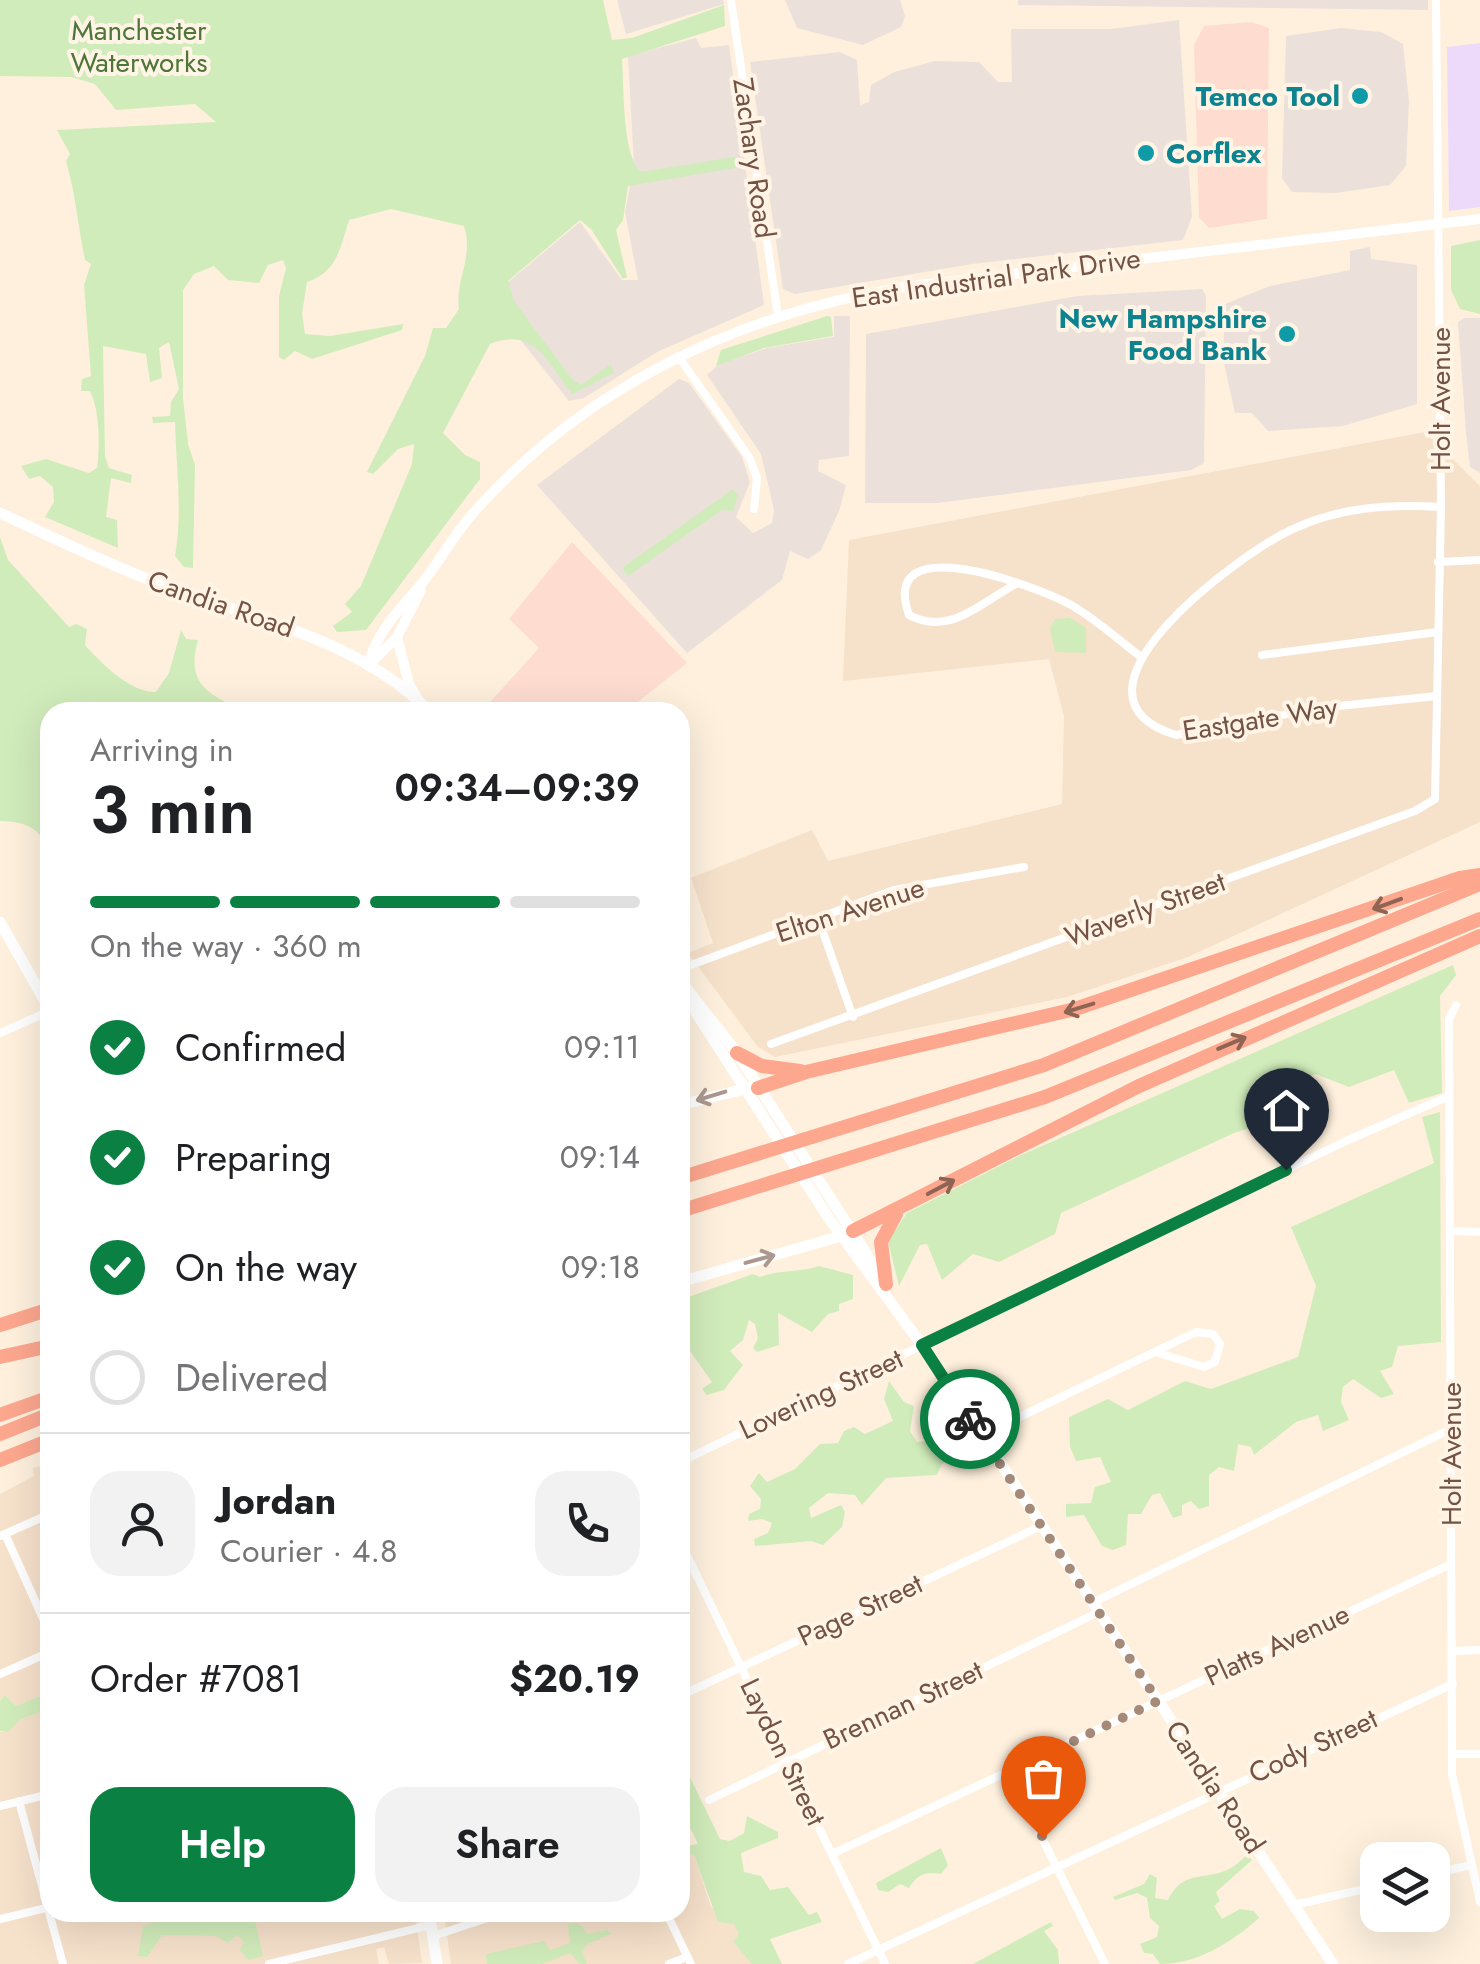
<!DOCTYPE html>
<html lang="en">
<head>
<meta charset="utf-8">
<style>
  body { margin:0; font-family:Jost,sans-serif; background:#f2f2f2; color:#202124; height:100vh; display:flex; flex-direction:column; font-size:38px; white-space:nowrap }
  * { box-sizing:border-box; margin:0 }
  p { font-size:32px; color:#757577 }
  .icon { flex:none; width:55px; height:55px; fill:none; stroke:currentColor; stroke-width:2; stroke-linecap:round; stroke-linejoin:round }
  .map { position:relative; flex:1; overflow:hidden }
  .sheet { position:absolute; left:40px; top:702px; width:650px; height:1220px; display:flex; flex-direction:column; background:#fff; border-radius:30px; box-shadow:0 10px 40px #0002 }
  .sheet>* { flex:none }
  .controls { position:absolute; left:1360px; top:1842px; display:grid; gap:20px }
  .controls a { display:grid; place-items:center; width:90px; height:90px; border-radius:20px; background:#fff; box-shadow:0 10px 40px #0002; font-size:50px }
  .pin { position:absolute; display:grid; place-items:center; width:85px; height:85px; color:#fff; margin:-102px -42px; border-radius:50% 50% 50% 0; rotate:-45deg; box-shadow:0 0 10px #0007 }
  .pin .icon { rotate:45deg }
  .courier { position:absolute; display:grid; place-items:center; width:100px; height:100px; margin:-50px; border:8px solid #0b8043; border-radius:50%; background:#fff; color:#222; box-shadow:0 2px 12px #0007 }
  .summary em { font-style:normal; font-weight:600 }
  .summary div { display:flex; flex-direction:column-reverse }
  .summary { display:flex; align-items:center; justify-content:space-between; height:170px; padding:0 50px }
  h1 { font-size:65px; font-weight:600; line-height:75px }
  .bar { display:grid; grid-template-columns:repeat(4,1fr); gap:15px 10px; align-content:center; height:120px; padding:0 50px }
  .bar i { height:12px; border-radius:8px; background:#e0e0e0 }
  .bar .selected { background:#0b8043 }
  .bar p { grid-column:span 4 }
  .line { display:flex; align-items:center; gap:25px; padding:0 50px; border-top:2px solid #e0e0e0 }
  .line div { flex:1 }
  .round { display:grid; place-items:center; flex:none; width:105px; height:105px; border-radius:30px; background:#f2f2f2 }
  ol { padding:0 50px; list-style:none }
  li { display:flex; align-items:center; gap:30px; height:110px }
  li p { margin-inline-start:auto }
  li .icon { padding:10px; border-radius:50%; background:#0b8043; color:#fff; stroke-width:4 }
  li:last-child { color:#757577 }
  li i { width:55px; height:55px; border:5px solid #e0e0e0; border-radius:50% }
  .action { display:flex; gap:20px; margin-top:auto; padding:20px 50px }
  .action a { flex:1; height:115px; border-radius:30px; background:#0b8043; color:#fff; font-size:40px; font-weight:600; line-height:115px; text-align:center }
  .action a+a { background:#f2f2f2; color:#202124 }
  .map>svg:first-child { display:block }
</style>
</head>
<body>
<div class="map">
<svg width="1480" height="1964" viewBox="0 0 1480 1964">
  <rect width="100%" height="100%" fill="#fef0dd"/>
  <g fill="#f6e1cb">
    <path d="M1425,432l55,54v336l-292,135 -121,40 -292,60 -17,-10 -70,-94 25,-10 -22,-65 121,-48 16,31 234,-57 2,-88 -15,-57 -206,22 6,-141z"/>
    <path d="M46,1465l4,8v219l-34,14 -11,-11 -5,6v-207l34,-18 -1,-8z"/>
    <path d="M46,1710l4,202 365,1 7,50 -33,1 -5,-17 -8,2 3,15h-379v-232h8l13,-13z"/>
    <path d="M683,1850l11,5 17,52 25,17 19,40h-304l-7,-51 236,-1z"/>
  </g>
  <g fill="#ffdcd0">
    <path d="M1251,22l18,6 -2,191 -58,9 -10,-11 -5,-172 10,-19z"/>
    <path d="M572,542l115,121 -62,49h-144l58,-64 -30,-29z"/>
  </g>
  <g fill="#ebe1da">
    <path d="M617,0h106l1,4 -98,30z"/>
    <path d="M785,0h115l5,16 -4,11 -38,18 -66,-17z"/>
    <path d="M1018,0h410v10l-410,-5z"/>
    <path d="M1179,20l13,197 -9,23 -211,24 -177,30 -12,-5 -33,-227 90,-10 17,8 3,45 9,-3 2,-17 23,-13 41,-11 44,1 19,20h14l-1,-53h100z"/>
    <path d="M1341,28l40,4 22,12 6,57 -3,65 -16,19 -54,8 -44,-1 -10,-14 4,-142z"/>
    <path d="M696,38l5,10 28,-3 35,260 -107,47 -73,46 -15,3 -54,-68 -20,-40 85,-71 42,58h16l-13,-68 9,-47 -6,-109z"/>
    <path d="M1370,247l1,12 46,6v139l-74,22 -75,5 -16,-18h-17l-12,-54 2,-55 45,-18 80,-16v-19z"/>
    <path d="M1202,289l4,7 -2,167 -13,7 -253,33h-73l1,-169 212,-38z"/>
    <path d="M834,316h16l-1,140 -30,4 -1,11 28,14 -7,26 -18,39 -13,9 -18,-8 -8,29 -95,73 -150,-168 142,-106 10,4 53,74 8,25 -14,35 17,16 19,-10 2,-13 -13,-56 -54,-79 12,-11 48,-16 67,-11z"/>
    <path d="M1464,318h16v155l-10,-6 -4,-35 -8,-110z"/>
  </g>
  <path fill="#eddafa" d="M1480,43v164l-31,4 -2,-164z"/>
  <g fill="#d1ecbb">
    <path d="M0,0h603l9,40 20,-2 92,-33 1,21 -103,33c2,27 0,97 19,113l92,-15 8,3v7l-113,19 -5,34 -7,10 11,47 -4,2 -32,-50 -11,-9 -72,61 6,20 58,78 9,6 30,-21 3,9 -42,21c-25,-32 -37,-68 -82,-50l-47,89 22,22 15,7v17l-114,151 -29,2 -4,-6 19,-14 -7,-8 16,-18 51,-122 2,-20 -16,5 -25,25 -6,-2 58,-116 8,-28h13l13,-19c-4,-31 15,-50 5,-83l-73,-17 -42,11c-9,29 -12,52 -42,62l-5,32 3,20 25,2 73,-12 -1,6 -90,29 -17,-8 -11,9 -5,-3v-61l7,-28 -3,-8 -15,5 -9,18 -31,-3 -14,-14 -20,8 -11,16v108l5,46 7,21 -2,103 -9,-1 -9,-11c8,-45 1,-88 0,-134l-22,1 -1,-6 18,-1 1,-14 8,-13 -10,-47 -10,6 3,30 -12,4 -4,-28 -43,-8 2,110 4,12 23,7 -1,8 -20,-5 -5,39 11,3 1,28 -73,-31 9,-15 -1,-15 -13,-11 -11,3 -8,-13 25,-7 43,14 8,-5c3,-23 3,-56 -7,-77h-9l1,-12 9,-3 -7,-91 7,-21 -6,-4c-7,-33 -9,-65 -19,-99l4,-7 -13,-24 159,-8 -21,-18 -79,6 -21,-26 -24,-7 -71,-1z"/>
    <path d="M1480,240v74l-20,-5 -9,-19v-44z"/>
    <path d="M827,316l4,1 2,19 -69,12 -48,18 5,-16z"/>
    <path d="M733,489l5,7 -5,15 -11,-1 -94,66 -6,-8z"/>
    <path d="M0,537l8,23 61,67 7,-3 11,5 -2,16c16,18 46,48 71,47l13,-19 12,-43 5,9 12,1c-13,46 12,54 46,72h-194v140c-11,-25 -23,-30 -50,-31z"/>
    <path d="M1070,618l16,10v25l-31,-1 -5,-24 5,-9z"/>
    <path d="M1453,965l3,10 -16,21 2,97 -33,10 -15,-33 -45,17 -34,-13 -50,20 21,23 -52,16 -173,80 -6,21 -56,28 -26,-8 -31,26 -15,-36 -7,1 -21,41 -11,-45 19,-28 110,-56z"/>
    <path d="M1440,1112l1,230 -43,4 -6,21 -12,4 14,23 -13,4 -28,-19 -10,8 -2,15 8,18 -26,11 -5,-16 -22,7 -42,33 -3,-8 -13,-3 -4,27 -15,-4 -10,8v31l-10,3 -8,-8 -9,4v10l-9,3 -13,-25 -8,2 -11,19h-13l-2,31 -13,5 -11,-4 -18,-31 -18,2v-13l25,-1 4,-16 16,-5 -11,-25 -24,4 -6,-14 -1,-30 39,-18 20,11 57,-29 26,8 87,-32 18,-71 -25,-59 143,-64 -12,-46z"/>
    <path d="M819,1266l34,9v24l-14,5v7l-11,3 -16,18 -34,-19 1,32 -22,7 -4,-4 5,-10 -3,-14 -6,-4 -6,20 -13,11 13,14 -19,25 -17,5 -5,-6 10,-7 -22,-31 -10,7v-58l73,-26 7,3c21,-8 39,-4 59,-11z"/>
    <path d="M889,1381l15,21 10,4 -4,25 7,11 11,-1 6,7 31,-14 11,15 -34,15 -5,11 -51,3 -24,27 -7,-10 -27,-2 -19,15 2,10 30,-13 4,7 -3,15 -19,18 -12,-4 -56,5 -1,-7 14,-6 4,-10 -10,-4 -14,2 1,-7 11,-5 1,-10 -11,-13 9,-13 8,9 28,-13 25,-25 18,-1 6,-12 10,-4 11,7 28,-13 -9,-22z"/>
    <path d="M50,1692v22l-4,-4 -25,9 -13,13 -8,-1v-30l5,-6 11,11z"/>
    <path d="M680,1757l40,82 10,2 14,-8 3,-17 31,16v6l-37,15 3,19 17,4 9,14 18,-3 21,28 8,-3 5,10 -52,17 12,25h-30l-19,-22 6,-8 -5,-10 -16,-2 -24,-67 -14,-4v-4l18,-3 -18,-37z"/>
    <path d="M941,1848l7,17 -7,9c-14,-3 -24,0 -32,14l-9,-4 -12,8 -10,-2 -2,-7z"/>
    <path d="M1247,1854l5,6 -36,32 4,9 -6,5 8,13 18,-10 14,2 5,7c-27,24 -61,46 -99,46l-7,-10 -9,-1 -4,-9 17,-7 2,-11 -9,-8 -3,-20 -10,-5 -22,7 -2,-3 31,-13 6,-10 7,4 -2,20 13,2c19,-39 49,-10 79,-46z"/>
    <path d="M159,1913h11l2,7 22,-7h72l-11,8 8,35 -15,4 -8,-10 4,-8 -7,-7 -9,8 -12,-7 -54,-1 -15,22 -9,-1 5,-30 17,-6z"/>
    <path d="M1051,1922l2,4 -9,5 14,19 1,14h-86z"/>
    <path d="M578,1923l10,11 19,-4 4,4 -25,11 -4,8 5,11h-7l-10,-11 -28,11h-55l-1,-10 58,-13 6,9 20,-7 -2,-19z"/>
  </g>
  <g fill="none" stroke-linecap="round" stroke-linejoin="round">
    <g stroke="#fff" stroke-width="8">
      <path d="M731,0l47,316"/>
      <path d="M678,356l71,101 8,21 -3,31"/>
      <path d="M1438,562l42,-2"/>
      <path d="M1016,584c-35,18 -66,53 -107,31 -32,-90 129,-28 162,-10 25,14 46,34 69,51"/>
      <path d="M1262,655l175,-23"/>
      <path d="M1437,696l-118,12 -143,27c-130,-40 65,-182 115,-205 47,-23 98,-26 150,-23"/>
      <path d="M818,918l35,99"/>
      <path d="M680,969l214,-79 130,-23"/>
      <path d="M1456,1005l-7,14 3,755 28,128"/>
      <path d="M0,1033l50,-22"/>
      <path d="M771,1044l644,-233 20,-12 6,-292 -5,-507"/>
      <path d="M1451,1231l29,1"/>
      <path d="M982,1437l19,-11 195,-94 17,2 7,10 -5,18 -11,5 -49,-15"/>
      <path d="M680,1462l666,-321 103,-45"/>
      <path d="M5,1534l45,100"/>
      <path d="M0,1536l50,-22"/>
      <path d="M680,1541l205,423"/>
      <path d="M1092,1603l359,-174"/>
      <path d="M1453,1651l27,-1"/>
      <path d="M0,1674l50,-22"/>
      <path d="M680,1696l361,-170"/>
      <path d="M1452,1754h28"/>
      <path d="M1009,1772l96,192"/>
      <path d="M709,1800l390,-188"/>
      <path d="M19,1801l44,163"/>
      <path d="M0,1806l50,-12"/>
      <path d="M832,1854l619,-290"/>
      <path d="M1432,1874l39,-9"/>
      <path d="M1294,1905l84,-19"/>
      <path d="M666,1912l25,52"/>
      <path d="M0,1919l50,-12"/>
      <path d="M433,1936l73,-24"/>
      <path d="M269,1964l162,-39"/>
      <path d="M669,1964l18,-7"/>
      <path d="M848,1964l605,-280"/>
    </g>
    <g stroke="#fff" stroke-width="10">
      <path d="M397,637l12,47 8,13"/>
      <path d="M369,665l28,-28 24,-47"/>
      <path d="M368,666c8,-36 36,-60 58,-88 17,-22 30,-46 49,-67 114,-128 269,-199 436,-225l569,-67"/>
    </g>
    <g stroke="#fff" stroke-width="11">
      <path d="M0,513c58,27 116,55 176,77 89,32 185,52 254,122"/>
      <path d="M0,922l50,88"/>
      <path d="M683,984l54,69 148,230"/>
      <path d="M680,988l150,232 92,125 411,619"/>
      <path d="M680,1105l69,-17"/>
      <path d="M680,1282l165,-47"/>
      <path d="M429,1912l8,52"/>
    </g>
    <g stroke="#fda78f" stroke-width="14">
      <path d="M737,1053l25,13 38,5"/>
      <path d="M758,1088l48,-16 269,-63 385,-131 20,-3"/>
      <path d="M680,1178l364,-113 436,-181"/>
      <path d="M680,1211l365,-114 435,-178"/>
      <path d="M853,1231l286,-145 341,-150"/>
      <path d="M886,1284l-5,-42 15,-28"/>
      <path d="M0,1325l50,-16"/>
      <path d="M0,1357l50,-11"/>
      <path d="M0,1415l50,-18"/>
      <path d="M0,1434l50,-20"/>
      <path d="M0,1460l50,-20"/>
    </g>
  </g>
  <defs><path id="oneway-shaft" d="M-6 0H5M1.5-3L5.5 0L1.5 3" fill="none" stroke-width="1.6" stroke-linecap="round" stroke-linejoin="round" transform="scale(2.5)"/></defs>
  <g stroke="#906453">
    <use href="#oneway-shaft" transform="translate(1387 904) rotate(160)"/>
    <use href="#oneway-shaft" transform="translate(1079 1008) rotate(163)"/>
    <use href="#oneway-shaft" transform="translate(1232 1043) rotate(-23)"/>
    <use href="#oneway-shaft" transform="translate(941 1187) rotate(-28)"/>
  </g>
  <g stroke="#ac988f">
    <use href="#oneway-shaft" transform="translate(711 1096) rotate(163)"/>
    <use href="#oneway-shaft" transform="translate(760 1259) rotate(-15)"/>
  </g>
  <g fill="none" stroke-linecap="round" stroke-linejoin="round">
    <path stroke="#a58a7a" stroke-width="10" stroke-dasharray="0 18" d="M970,1419l188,282 -149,71 34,66"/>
    <path stroke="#0b8043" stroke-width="12" d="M970,1419l-48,-74 364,-175"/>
  </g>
  <g fill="#0f9aa8" stroke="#fff4e5" stroke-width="4">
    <circle cx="1360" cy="96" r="10"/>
    <circle cx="1146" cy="153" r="10"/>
    <circle cx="1287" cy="334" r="10"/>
  </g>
  <g text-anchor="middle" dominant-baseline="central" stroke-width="8" stroke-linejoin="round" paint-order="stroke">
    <g font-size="28" fill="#4e7639" stroke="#fff4e5">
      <text x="139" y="30">Manchester<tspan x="139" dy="32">Waterworks</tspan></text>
    </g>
    <g font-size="28" font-weight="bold" fill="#0d838f" stroke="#fff4e5" text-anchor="end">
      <text x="1340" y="96">Temco Tool</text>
      <text x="1166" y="153" text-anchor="start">Corflex</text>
      <text x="1267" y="318">New Hampshire<tspan x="1267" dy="32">Food Bank</tspan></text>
    </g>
    <g font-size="28" fill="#755344" stroke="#fff4e5">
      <text transform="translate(754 158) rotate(82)">Zachary Road</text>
      <text transform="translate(996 278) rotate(-8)">East Industrial Park Drive</text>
      <text transform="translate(1440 399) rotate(-90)">Holt Avenue</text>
      <text transform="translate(221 604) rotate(19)">Candia Road</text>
      <text transform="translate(1260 719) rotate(-9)">Eastgate Way</text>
      <text transform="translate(1145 909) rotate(-20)">Waverly Street</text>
      <text transform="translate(850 910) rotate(-18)">Elton Avenue</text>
      <text transform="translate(821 1394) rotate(-25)">Lovering Street</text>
      <text transform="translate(1451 1454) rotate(-90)">Holt Avenue</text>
      <text transform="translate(860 1610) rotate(-25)">Page Street</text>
      <text transform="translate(1277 1645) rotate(-25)">Platts Avenue</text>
      <text transform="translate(903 1705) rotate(-25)">Brennan Street</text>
      <text transform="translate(1313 1746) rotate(-25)">Cody Street</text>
      <text transform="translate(783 1752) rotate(64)">Laydon Street</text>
      <text transform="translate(1215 1787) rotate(56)">Candia Road</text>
    </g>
  </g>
</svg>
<div class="controls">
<a><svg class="icon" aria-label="layers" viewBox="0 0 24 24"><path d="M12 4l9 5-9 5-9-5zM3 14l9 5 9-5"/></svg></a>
</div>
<div class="pin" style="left:1043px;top:1838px;background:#ea580c"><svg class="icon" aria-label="bag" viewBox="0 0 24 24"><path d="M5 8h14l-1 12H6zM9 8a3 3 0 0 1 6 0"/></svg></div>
<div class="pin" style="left:1286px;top:1170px;background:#1f2937"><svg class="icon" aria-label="home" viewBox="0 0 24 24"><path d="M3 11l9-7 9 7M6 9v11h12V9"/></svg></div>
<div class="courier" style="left:970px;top:1419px"><svg class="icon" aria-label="bike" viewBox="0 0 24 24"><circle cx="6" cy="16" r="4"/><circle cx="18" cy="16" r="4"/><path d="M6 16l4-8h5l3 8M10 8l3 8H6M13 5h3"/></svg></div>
<section class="sheet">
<div class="summary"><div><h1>3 min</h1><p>Arriving in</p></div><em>09:34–09:39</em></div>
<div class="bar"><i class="selected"></i><i class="selected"></i><i class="selected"></i><i></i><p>On the way · 360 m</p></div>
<ol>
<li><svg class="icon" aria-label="check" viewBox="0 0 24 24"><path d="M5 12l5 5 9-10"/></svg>Confirmed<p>09:11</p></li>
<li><svg class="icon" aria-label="check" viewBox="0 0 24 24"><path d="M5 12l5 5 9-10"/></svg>Preparing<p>09:14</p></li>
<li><svg class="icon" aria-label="check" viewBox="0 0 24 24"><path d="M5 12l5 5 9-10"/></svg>On the way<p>09:18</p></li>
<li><i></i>Delivered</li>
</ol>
<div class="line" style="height:180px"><a class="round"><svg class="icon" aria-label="person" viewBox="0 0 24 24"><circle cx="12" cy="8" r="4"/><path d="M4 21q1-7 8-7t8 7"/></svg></a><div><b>Jordan</b><p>Courier · 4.8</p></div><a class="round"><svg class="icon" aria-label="phone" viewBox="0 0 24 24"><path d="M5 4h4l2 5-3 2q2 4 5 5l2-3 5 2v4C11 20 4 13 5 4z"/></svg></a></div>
<div class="line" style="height:130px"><div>Order #7081</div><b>$20.19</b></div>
<div class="action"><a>Help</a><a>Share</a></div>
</section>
</div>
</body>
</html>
